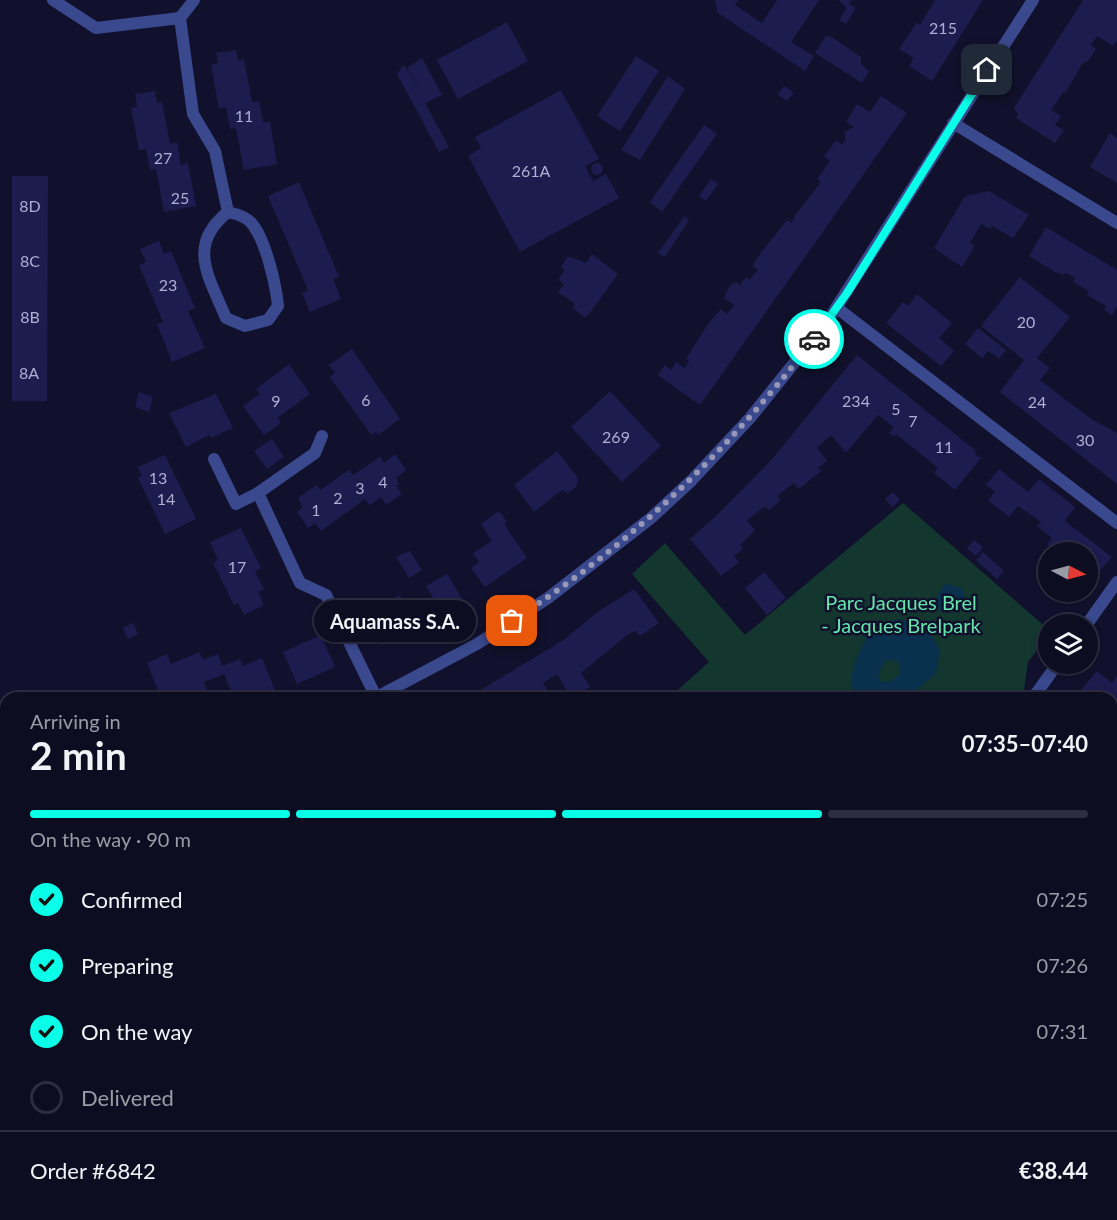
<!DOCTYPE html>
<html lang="en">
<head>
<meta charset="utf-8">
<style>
  body { margin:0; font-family:Lato,sans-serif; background:#1b1b2f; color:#f1f3f6; height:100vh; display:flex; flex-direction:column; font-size:22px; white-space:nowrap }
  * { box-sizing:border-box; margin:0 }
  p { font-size:20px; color:#9a9ca5 }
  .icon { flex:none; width:33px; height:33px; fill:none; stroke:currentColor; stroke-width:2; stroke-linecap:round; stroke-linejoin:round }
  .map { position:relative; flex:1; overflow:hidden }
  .details { position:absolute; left:0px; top:692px; width:1118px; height:530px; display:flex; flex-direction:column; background:#0d0d22; border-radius:18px 18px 0 0; box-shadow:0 3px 9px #0003,0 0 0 2px #2d2d40 }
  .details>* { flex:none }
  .needle { width:39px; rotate:96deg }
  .fabs { position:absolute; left:1038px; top:542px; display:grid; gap:12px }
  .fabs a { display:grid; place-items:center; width:60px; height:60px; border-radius:50%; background:#0d0d22; box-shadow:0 3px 9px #0003,0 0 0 2px #2d2d40; font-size:30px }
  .pin { position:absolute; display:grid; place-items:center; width:51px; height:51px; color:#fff; margin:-26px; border-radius:12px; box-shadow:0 3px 9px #0006 }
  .courier { position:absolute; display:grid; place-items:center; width:60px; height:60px; margin:-30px; border:4px solid #09ffe7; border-radius:50%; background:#fff; color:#222; box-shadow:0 2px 8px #0007 }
  .bubble { position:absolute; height:42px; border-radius:21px; background:#0d0d22; box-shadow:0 3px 9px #0003,0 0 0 2px #2d2d40; font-size:20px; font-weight:700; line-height:42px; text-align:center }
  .summary em { font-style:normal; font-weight:700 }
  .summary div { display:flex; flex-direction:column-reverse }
  .summary { display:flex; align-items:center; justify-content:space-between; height:102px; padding:0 30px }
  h1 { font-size:39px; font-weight:700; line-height:45px }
  .bar { display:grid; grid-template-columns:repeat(4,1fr); gap:9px 6px; align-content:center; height:72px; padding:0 30px }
  .bar i { height:8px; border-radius:4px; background:#2d2d40 }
  .bar .selected { background:#09ffe7 }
  .bar p { grid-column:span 4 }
  .line { display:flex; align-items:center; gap:15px; padding:0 30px; border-top:2px solid #2d2d40 }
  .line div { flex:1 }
  ol { padding:0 30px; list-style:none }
  li { display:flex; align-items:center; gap:18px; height:66px }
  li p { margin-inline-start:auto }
  li .icon { padding:6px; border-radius:50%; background:#09ffe7; color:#111; stroke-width:4 }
  li:last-child { color:#9a9ca5 }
  li i { width:33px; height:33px; border:3px solid #2d2d40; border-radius:50% }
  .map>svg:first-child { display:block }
</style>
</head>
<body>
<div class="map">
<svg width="1117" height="1220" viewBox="0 0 1117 1220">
  <rect width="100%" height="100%" fill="#11112d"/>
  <g fill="#13372f">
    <path d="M903,503l145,126v7l-20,26 -5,35h-353l39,-35 -77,-88 33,-31 80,92z"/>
    <path d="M1112,792l5,5v162l-5,2z"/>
    <path d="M287,1215h118l-14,5h-121z"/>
    <path d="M572,1215h112l2,5h-113z"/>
  </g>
  <g fill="#09304d" fill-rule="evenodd">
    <path d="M945,584l17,4 4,16 -8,9 -19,-2 -2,-14z"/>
    <path d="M898,619l29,9 13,22 -4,23 -27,24h-54c-10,-25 6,-47 17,-70zM889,660l9,1 2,13 -10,8 -10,-1 -2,-6 6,-13z"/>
  </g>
  <g fill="#1c1c4f">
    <path d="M715,0h23l-3,5 27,18 15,-23h42l-28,42 23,14 -9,15 -87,-58z"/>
    <path d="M838,0h14l-3,4 7,4 -10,16 -7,-4 8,-12z"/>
    <path d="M935,0h48l-51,81 -23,-15 5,-8 -15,-9 18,-27 3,3z"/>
    <path d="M1083,0h34v40l-4,6 -16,-10 -6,9 5,4 -8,12 -6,3 -16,28 -2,-1 -13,19 10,6 -6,9 9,5 -9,13 -39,-25 2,-4 -4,-6z"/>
    <path d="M507,22l21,39 -70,38 -21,-39z"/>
    <path d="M830,36l31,21v7l8,7 -7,12 -47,-30 10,-16z"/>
    <path d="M236,50l2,10 6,-1 8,43 7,-1 4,21h7l7,42 -33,6 -8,-42 -6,1 -4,-22 -7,2 -8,-44 7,-2 -2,-10z"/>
    <path d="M636,56l23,15 -39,60 -23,-15z"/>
    <path d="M422,58l20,37 -17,8 24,44 -10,5 -42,-78 7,-9 15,24 -12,-21z"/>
    <path d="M668,76l17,13 -45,71 -19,-10z"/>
    <path d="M784,86l10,7 -7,8 -9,-6z"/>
    <path d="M561,90l38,69 -14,7 8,15 13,-7 13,24 -99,54 -52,-96 13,-8 -6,-11z"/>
    <path d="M155,91l2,12 5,-1 8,42 7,-2 4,23 7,-2 8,43 -32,6 -8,-43 -6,1 -4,-21 -7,1 -8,-42 6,-1 -2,-13z"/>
    <path d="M881,96l26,17 -207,292 -42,-30 7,-10 6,5 5,-8 9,6 4,-7 -3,-2 22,-35 13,-15 6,5 7,-9 -10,-7 6,-13 6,-3 9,7 -5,-5 6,-7 4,3 8,-11 -6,-3 11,-16 24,-30 5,3 4,-9 25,-32 -4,-3 13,-18 -6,-5 12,-16 6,5 4,-6 -2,-7 10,-5 -8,-5 11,-18 13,8z"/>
    <path d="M704,125l13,9 -55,78 -12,-10z"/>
    <path d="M1110,133l7,5v45l-27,-16z"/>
    <circle cx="597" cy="169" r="6"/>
    <path d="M12,176h36l-1,225h-35z"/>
    <path d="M711,179l7,5 -12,17 -7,-5z"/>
    <path d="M299,182l40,95 -6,2 8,20 -31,13 -8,-19 6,-3 -40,-94z"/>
    <path d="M989,191l40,24 -16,23 -21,-12 -2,3 -9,-5 -11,19 5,3 -13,21 -28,-19 31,-52z"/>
    <path d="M684,216l5,4 -24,37 -7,-4z"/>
    <path d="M1046,227l71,43v37l-5,8 -8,-5 2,-4 -19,-11 2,-4 -16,-9 2,-4 -9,-5 -2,2 -9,-3 -26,-16z"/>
    <path d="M159,241l5,13 7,-3 24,57 -7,3 17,37 -33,14 -15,-38 6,-2 -24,-57 7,-3 -6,-13z"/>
    <path d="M592,254l26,20 -32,44 -13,-10 2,-4 -17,-12 6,-8 -6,-4 7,-10 -4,-3 7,-11 18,7z"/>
    <path d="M1020,277l50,40 -33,41 13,10 -10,12 50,38 27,15v51l-117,-92 24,-32 -43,-34z"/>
    <path d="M917,294l35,29 -13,15 15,13 -13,15 -55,-43 17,-21 5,4z"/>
    <path d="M978,328l28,22 -7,9 -11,-8 -6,7 -17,-14z"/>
    <path d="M352,349l48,70 -22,16 -2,-3 -5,3 -41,-58 5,-4 -6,-8z"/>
    <path d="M857,355l119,96 -1,3 6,4 -26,32 -21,-17 4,-5 -42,-34 -2,3 -5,-4 5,-6 -16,-12 -32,38 -15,-18 -14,13 10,13 -9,7 3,3 -22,18 -5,-6 -17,13 4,4 -12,10 -3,-3 -4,1 -15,13 8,9 -15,15 3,4 -9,7 5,6 -18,14 -31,-37 26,-23 57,-58z"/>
    <path d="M289,364l21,30 -33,24 4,5 -17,12 -21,-29 17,-12 -4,-5z"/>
    <path d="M610,391l51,55 -39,36 -51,-55z"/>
    <path d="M139,392l14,5 -4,15 -14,-5z"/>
    <path d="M216,394l17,34 -22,10 -2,-3 -23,12 -17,-34z"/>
    <path d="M272,439l12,18 -17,12 -13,-18z"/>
    <path d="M557,451l21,27 -2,9 -8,6 -6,-3 -28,22 -20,-27z"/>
    <path d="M395,454l11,16 -10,8 3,6 -3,2 6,8 -16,11 -5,-8 -11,8 -5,-6 -44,32 -6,-8 -7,5 -11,-16 6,-5 -5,-9 18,-13 4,5 29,-20 4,5 27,-18 4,6z"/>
    <path d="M165,455l31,64 -31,15 -27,-56 4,-2 -4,-9z"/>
    <path d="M999,469l29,23 11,-13 36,28 -10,14 47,36 -20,23 -4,-4v-24h-32l-9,-8 5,-6 -15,-12 4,-4 -23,-16 -9,11 -21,-17 7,-8 -9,-7z"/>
    <path d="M893,492l7,8 -8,7 -7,-8z"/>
    <path d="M499,511l8,11 -3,2 23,34 -42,29 -14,-19 8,-6 -6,-9 19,-12 -11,-17z"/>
    <path d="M241,528l20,40 -6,4 9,17 -6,3 6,13 -20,10 -6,-12 -4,2 -21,-42 5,-3 -8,-18z"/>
    <path d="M974,540l9,7 -7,9 -9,-7z"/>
    <path d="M410,551l12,19 -13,8 -13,-21z"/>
    <path d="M983,552l21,19 -7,8 -21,-19z"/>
    <path d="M764,572l22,26 -19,17 -22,-27z"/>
    <path d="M447,574l16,26 -21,12 -16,-26z"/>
    <path d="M634,589l25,34 -19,13 -5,-5 -8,4 -46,38 9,14 -19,11 -14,-24 -14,9 9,15h-85l95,-57 37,-30z"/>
    <path d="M400,595l17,31 -36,20 -17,-32z"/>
    <path d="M133,623l5,11 -10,5 -5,-11z"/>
    <path d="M321,635l14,32 -38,17 -14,-32z"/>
    <path d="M199,652l4,8 15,-6 4,12 18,-7 3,7 19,-8 13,32 -19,7 -3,-6 -19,7 -10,-24 -20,8 6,16h-49l-14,-35 20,-9 4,10z"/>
    <path d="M1097,671l15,12 5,-7v79l-5,6v-63h-37z"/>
    <path d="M6,1063v31l-6,3v-31z"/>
    <path d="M1117,1072v44l-2,3 -3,-3v-41z"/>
    <path d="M6,1171v44l8,2 -14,3v-44z"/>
    <path d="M897,1215h27l3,5h-28z"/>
  </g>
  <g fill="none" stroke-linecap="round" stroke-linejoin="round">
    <g stroke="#3a488d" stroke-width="12">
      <path d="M53,0l43,28 84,-10 13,96 22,37 13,61"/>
      <path d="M180,18l14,-18"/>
      <path d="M953,123l164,100"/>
      <path d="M228,212c9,2 20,5 25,13 13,17 23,60 25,81l-10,14 -23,6 -19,-8c-17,-41 -40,-73 2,-106z"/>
      <path d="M837,308l280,215"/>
      <path d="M214,459l22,45 22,-11 42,90 26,12 50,102"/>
      <path d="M258,493l57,-40 7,-17"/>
      <path d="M1087,624l30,-42"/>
      <path d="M375,698l102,-54 71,-46 103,-80 40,-37 59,-63 77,-96 206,-322"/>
      <path d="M1033,698l25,-35"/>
      <path d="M1112,784l5,5"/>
      <path d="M0,855l6,-2"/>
      <path d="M1112,1035l5,-2"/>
      <path d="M0,1135l6,-3"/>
      <path d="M1112,1156l5,5"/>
      <path d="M711,1220l2,-5"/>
      <path d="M803,1220l14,-5"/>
    </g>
    <defs>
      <g id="rail">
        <path d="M1112,978l5,-2"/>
        <path d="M1112,991l5,-3"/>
        <path d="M456,1220l14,-5"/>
        <path d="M489,1220l14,-5"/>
      </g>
    </defs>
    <use href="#rail" stroke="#09ffe7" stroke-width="7"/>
    <use href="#rail" stroke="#11112d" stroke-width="4.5" stroke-dasharray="14" stroke-linecap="butt"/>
  </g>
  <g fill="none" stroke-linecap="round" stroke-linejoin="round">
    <path stroke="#9698b6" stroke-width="6" stroke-dasharray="0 10.8" d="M512,621c119,-76 217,-171 302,-282"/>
    <path stroke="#09ffe7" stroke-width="8" d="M814,339l33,-46 140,-223"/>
  </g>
  <g text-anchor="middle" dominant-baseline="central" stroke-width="5" stroke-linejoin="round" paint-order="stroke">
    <g font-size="16" fill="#adafd3">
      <text x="943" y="27">215</text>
      <text x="244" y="115">11</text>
      <text x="163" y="157">27</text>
      <text x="531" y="170">261A</text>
      <text x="180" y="197">25</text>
      <text x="30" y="205">8D</text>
      <text x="30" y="260">8C</text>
      <text x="168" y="284">23</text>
      <text x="30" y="316">8B</text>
      <text x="1026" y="321">20</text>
      <text x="29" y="372">8A</text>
      <text x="366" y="399">6</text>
      <text x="276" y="400">9</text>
      <text x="856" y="400">234</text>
      <text x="1037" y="401">24</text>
      <text x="896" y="408">5</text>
      <text x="913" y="420">7</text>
      <text x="616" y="436">269</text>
      <text x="1085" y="439">30</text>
      <text x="944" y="446">11</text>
      <text x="158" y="477">13</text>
      <text x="383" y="481">4</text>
      <text x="360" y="487">3</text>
      <text x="338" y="497">2</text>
      <text x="166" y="498">14</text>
      <text x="316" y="509">1</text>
      <text x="237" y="566">17</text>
    </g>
    <g font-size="20" fill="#63e5ab" stroke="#11112d">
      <text x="901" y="602">Parc Jacques Brel<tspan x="901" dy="23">- Jacques Brelpark</tspan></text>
    </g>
  </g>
</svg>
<div class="fabs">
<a><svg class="needle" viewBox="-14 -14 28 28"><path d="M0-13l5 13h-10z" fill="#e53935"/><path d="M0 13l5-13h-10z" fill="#9a9ca5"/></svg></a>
<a><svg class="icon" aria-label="layers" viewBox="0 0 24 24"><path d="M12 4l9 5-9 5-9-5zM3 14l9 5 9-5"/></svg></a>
</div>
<div class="pin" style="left:512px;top:621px;background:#ea580c"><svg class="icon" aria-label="bag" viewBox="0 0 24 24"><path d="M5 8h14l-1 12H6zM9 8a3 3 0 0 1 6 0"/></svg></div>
<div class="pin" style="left:987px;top:70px;background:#1f2937"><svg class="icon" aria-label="home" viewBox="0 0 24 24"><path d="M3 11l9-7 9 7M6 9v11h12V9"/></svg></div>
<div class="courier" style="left:814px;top:339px"><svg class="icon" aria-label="car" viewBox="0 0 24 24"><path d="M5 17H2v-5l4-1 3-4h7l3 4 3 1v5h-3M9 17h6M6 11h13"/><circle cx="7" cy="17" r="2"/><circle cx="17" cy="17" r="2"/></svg></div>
<div class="bubble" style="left:314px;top:600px;width:162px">Aquamass S.A.</div>
<section class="details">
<div class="summary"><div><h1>2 min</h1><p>Arriving in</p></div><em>07:35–07:40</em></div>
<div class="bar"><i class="selected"></i><i class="selected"></i><i class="selected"></i><i></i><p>On the way · 90 m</p></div>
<ol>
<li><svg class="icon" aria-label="check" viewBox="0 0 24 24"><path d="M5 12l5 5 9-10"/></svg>Confirmed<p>07:25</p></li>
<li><svg class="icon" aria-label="check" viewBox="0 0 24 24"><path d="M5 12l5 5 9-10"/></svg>Preparing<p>07:26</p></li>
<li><svg class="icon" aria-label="check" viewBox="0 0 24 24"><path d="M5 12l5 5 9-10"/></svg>On the way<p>07:31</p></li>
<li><i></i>Delivered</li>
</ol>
<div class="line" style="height:78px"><div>Order #6842</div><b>€38.44</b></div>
</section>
</div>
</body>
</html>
